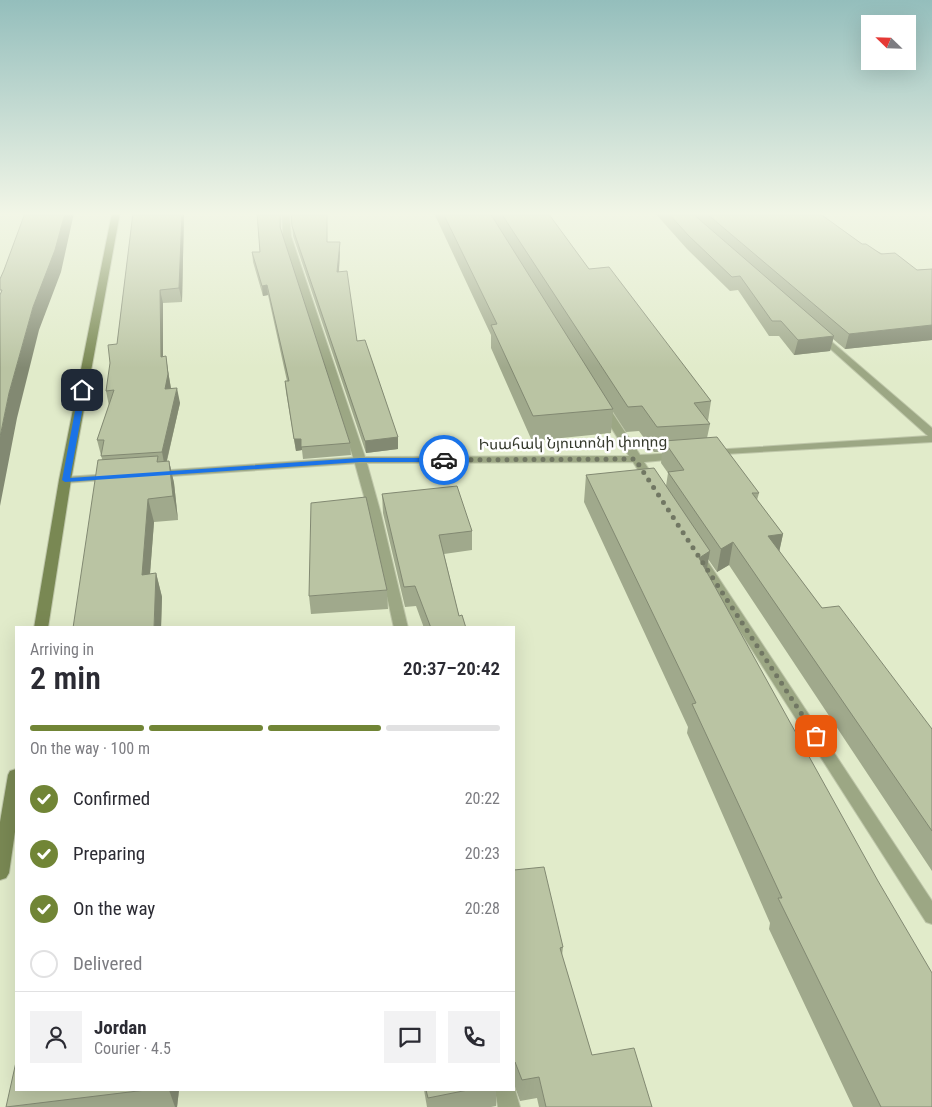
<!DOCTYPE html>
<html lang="en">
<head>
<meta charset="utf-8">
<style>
  body { margin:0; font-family:"Roboto Condensed","Noto Sans Armenian",sans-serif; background:#f2f2f3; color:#2b2b33; height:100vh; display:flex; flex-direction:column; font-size:19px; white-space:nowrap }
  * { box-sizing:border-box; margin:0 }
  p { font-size:16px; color:#7c7c81 }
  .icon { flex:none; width:28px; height:28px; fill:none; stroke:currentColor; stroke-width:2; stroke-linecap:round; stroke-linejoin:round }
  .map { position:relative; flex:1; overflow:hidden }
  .sheet { position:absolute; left:15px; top:626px; width:500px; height:465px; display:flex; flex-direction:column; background:#fff; border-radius:0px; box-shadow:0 5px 20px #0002 }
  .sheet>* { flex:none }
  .needle { width:32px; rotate:293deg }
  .buttons { position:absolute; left:861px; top:15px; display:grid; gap:10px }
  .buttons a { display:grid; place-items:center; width:55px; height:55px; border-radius:0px; background:#fff; box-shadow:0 5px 20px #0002; font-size:25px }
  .pin { position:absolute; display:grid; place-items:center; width:42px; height:42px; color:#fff; margin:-21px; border-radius:10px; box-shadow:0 2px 8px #0006 }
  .courier { position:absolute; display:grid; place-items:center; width:50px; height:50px; margin:-25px; border:4px solid #1a73e8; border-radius:50%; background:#fff; color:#222; box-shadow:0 1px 6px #0007 }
  .summary em { font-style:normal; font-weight:600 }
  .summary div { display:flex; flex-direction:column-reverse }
  .summary { display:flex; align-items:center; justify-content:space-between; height:85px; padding:0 15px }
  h1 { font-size:32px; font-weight:600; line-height:38px }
  .bar { display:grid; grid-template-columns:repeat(4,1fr); gap:8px 5px; align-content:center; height:60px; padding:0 15px }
  .bar i { height:6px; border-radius:4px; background:#e1e1e2 }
  .bar .selected { background:#718536 }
  .bar p { grid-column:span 4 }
  .line { display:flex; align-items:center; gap:12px; padding:0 15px; border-top:1px solid #e1e1e2 }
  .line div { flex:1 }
  .round { display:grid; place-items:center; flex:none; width:52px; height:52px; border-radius:0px; background:#f2f2f3 }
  ol { padding:0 15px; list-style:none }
  li { display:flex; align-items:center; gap:15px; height:55px }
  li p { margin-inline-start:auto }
  li .icon { padding:5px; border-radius:50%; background:#718536; color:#fff; stroke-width:4 }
  li:last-child { color:#7c7c81 }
  li i { width:28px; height:28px; border:2px solid #e1e1e2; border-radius:50% }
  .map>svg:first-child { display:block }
</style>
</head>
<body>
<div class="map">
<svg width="932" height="1107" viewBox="0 0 932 1107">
  <rect width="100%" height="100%" fill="#e1ebca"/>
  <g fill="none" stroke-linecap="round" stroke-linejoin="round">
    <defs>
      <g id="lane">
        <path d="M282,213h7l2,23 75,224 15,54 27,114h-14l-25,-114 -15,-54 -71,-224z"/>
        <path d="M514,1086l6,21h-22l-3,-17h19z"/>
      </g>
      <g id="street">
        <path d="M819,331l113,97v14l-224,13 -1,-2 5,-3 216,-14 -112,-100v-4z"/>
        <path d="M604,405l4,1 32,49 38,-2 5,3 -5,3 -34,3 13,20 -6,3 -4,-1 -14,-22 -273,1 -204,14 -6,-3 6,-3 204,-14 269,-1 -30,-48z"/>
        <path d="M111,474l4,1 2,2 -2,2 -50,4 -6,-3 6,-3z"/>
        <path d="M698,552l6,4 228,345v23l-6,-2 -234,-366z"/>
      </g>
      <g id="secondary">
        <path d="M112,213h8l-49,267 -23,148h-14l25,-148z"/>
        <path d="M16,769v56l-7,48 -3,5 -6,2v-58l8,-47 2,-4z"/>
      </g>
    </defs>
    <use href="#lane" stroke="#bfc7aa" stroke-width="2"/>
    <use href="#street" stroke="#bfc7aa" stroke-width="2"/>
    <use href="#secondary" stroke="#bfc7aa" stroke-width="2"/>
    <use href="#lane" fill="#9ca784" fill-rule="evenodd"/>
    <use href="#street" fill="#9ca784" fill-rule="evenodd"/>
    <use href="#secondary" fill="#798853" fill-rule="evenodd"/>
  </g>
  <g fill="#a0a98c">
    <path d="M133,213h51l-2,89 -19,1v54l5,14 3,17 9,15 -13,58h2l5,22 4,37 -24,2 -4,52 6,-1 6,24 -1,31 -59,-169 -5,-19 12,-34 -3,-15 11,-47z"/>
    <path d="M257,213h24v16l69,214 1,12 -48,4 -1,-9 -6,1 -10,-59 -1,-11h2l-19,-86 -5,1 -10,-34 -1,-10h8z"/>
    <path d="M289,213h38v29l13,10 -1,20 18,69 41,96v12l-32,4 -73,-217 -2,-23z"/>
    <path d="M434,213h114l41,56 122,132 -3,20 2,3 -3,14 52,55 -2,7 26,34 -4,18 43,56 110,121v142l-203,-306 -12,7 -9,-13 -2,12 226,536h-79l-84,-178 1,-6 -83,-190 1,-6 -104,-225 2,-27 80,11 2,-13 -7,-10 1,-11h-8l-15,-21 -13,1 -13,-20 -2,21 -79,8 -41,-93v-13z"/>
    <path d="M655,213h164l43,31 55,26 15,-1v71l-87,9 -12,-10 -3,12 -36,4 -15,-19h-10l-31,-46 -8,1 -43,-42z"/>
    <path d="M382,494l90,37v19l-28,4 15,62 7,12h-42l-8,-22 -11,1 -22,-94z"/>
    <path d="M387,590l1,19 -77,5 -2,-18z"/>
    <path d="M514,870l49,77 -1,9 30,99 60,52h-113l-2,-9 -17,3 -6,-17z"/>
    <path d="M16,1090h163l-2,17h-171z"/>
    <path d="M424,1090h72v16l-5,1h-64z"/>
  </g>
  <g fill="#828972">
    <path d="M65,213h9l-13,59 -22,58 -22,88 -17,88v-69l9,-44 24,-86z"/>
    <path d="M182,213h2l-2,89 -3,-14z"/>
    <path d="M340,242v10l-2,30 -1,-10z"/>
    <path d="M267,285l1,10 -5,1 -1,-10z"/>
    <path d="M160,290l3,13v69l-2,-15z"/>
    <path d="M932,325v15l-87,9 4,-15z"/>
    <path d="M834,336l-4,15 -36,4 4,-15z"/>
    <path d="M166,356l2,15 3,18h-6z"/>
    <path d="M177,388l3,15 -15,65 -3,-16z"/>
    <path d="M398,437v12l-32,4 -1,-12z"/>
    <path d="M294,439h7l1,11 -6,1z"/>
    <path d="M169,461l5,22 4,37 -5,-24z"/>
    <path d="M148,499l6,23 -6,77 -6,-24z"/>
    <path d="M783,534l-5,23 -10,-21z"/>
    <path d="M733,542l-4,23 -12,7 4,-23z"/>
    <path d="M710,551l-5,29 -6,-22z"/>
    <path d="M156,573l6,24 -1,31h-7z"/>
    <path d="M515,1062l-1,22v-19z"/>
    <path d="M169,1090h10l-2,17h-2z"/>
  </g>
  <g fill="#bac4a3" stroke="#828972">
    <path d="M25,213h40l-10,37 -22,57 -24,86 -9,44v-142l2,-5h-2v-11l4,-9z"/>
    <path d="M133,213h49l-3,75 -19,2 1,67 5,-1 2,18 -3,15 12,-1 -15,64 -61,4 3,-16h-7l17,-50 -8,1 4,-28 -2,-18 9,-1z"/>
    <path d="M257,213h23v14l70,216 -49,4v-8h-7l-9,-58h4l-22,-96 -5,1 -10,-34h8z"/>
    <path d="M291,213h36v29h13l-3,30 10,-1 10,70 8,-1 33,97 -33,4 -73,-215z"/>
    <path d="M443,213h47l123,196 -80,7 -42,-91 6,-1z"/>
    <path d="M501,213h47l41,56 20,-2 102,134 -17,2 16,21 -53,3 -15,-21 -14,1z"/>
    <path d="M668,213h24l142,123 -36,4 -17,-19h-9l-32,-45 -8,1 -43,-41z"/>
    <path d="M706,213h113l43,31h4l15,10 14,-1 22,17 15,-1v56l-83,9z"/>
    <path d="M717,437l42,56h-7l31,41 -15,2 54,72 17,-2 93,123v102l-199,-289 -12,7 -53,-77 16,-2 -20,-29z"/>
    <path d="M158,456l-1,6 12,-1 4,35 -25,3 -6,76 14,-2 -2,55h-81l25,-168z"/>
    <path d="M654,468l56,83 -11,7 179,323 54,92v134h-51l-103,-209h4l-90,-194 4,-1 -110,-228z"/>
    <path d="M457,486l15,45 -33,4 20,81 3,-1 4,13h-35l-16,-42 -11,1 -22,-93z"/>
    <path d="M366,497l21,93 -78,6 2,-93z"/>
    <path d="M544,867l19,80 -3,1 32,107 42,-7 18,59h-106l-7,-30 -17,3 -7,-18 -1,3v-195z"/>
    <path d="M16,1062v28h130l-140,17z"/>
    <path d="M426,1090h42l-40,8z"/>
  </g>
  <linearGradient id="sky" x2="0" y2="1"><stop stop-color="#94bebc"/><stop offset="0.58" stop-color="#f2f6e7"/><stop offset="1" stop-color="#f2f6e7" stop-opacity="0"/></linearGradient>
  <rect width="932" height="368" fill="url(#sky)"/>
  <path fill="#1a73e8" d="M82,388l4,2 -16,88 290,-20h84l4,2 -4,2h-84l-295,20 -3,-2 17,-90z"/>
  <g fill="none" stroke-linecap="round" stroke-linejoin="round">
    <path stroke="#717763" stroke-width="5" stroke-dasharray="0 9" d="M444,460l191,-1 181,277"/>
  </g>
  <g text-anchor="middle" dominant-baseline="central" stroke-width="5" stroke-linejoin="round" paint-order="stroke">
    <g font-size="15" fill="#35392c" stroke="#fff">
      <text transform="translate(573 443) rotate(-1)">Իսահակ Նյուտոնի փողոց</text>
    </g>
  </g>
</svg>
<div class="buttons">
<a><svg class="needle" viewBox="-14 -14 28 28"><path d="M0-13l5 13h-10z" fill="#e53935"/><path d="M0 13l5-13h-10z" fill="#7c7c81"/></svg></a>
</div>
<div class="pin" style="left:816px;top:736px;background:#ea580c"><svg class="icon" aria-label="bag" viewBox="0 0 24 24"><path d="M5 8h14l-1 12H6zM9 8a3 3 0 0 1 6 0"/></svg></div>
<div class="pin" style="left:82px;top:390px;background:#1f2937"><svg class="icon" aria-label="home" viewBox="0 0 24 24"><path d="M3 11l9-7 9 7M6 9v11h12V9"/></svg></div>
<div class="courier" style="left:444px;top:460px"><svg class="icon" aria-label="car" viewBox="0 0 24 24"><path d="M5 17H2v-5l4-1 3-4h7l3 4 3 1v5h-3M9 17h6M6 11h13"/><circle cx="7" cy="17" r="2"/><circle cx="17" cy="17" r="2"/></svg></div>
<section class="sheet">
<div class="summary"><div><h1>2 min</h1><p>Arriving in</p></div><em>20:37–20:42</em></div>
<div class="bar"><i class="selected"></i><i class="selected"></i><i class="selected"></i><i></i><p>On the way · 100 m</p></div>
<ol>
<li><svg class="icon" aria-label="check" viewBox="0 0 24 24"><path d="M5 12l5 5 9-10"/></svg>Confirmed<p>20:22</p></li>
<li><svg class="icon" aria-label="check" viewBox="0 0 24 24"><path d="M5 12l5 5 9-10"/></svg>Preparing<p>20:23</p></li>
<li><svg class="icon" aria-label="check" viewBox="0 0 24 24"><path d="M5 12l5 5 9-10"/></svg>On the way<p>20:28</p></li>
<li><i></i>Delivered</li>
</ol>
<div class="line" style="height:90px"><a class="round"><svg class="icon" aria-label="person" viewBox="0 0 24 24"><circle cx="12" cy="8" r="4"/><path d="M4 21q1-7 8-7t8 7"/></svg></a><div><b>Jordan</b><p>Courier · 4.5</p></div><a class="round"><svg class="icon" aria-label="chat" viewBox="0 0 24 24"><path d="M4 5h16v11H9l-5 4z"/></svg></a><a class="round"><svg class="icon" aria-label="phone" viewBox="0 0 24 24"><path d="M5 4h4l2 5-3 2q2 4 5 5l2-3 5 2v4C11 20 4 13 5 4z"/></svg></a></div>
</section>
</div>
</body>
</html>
